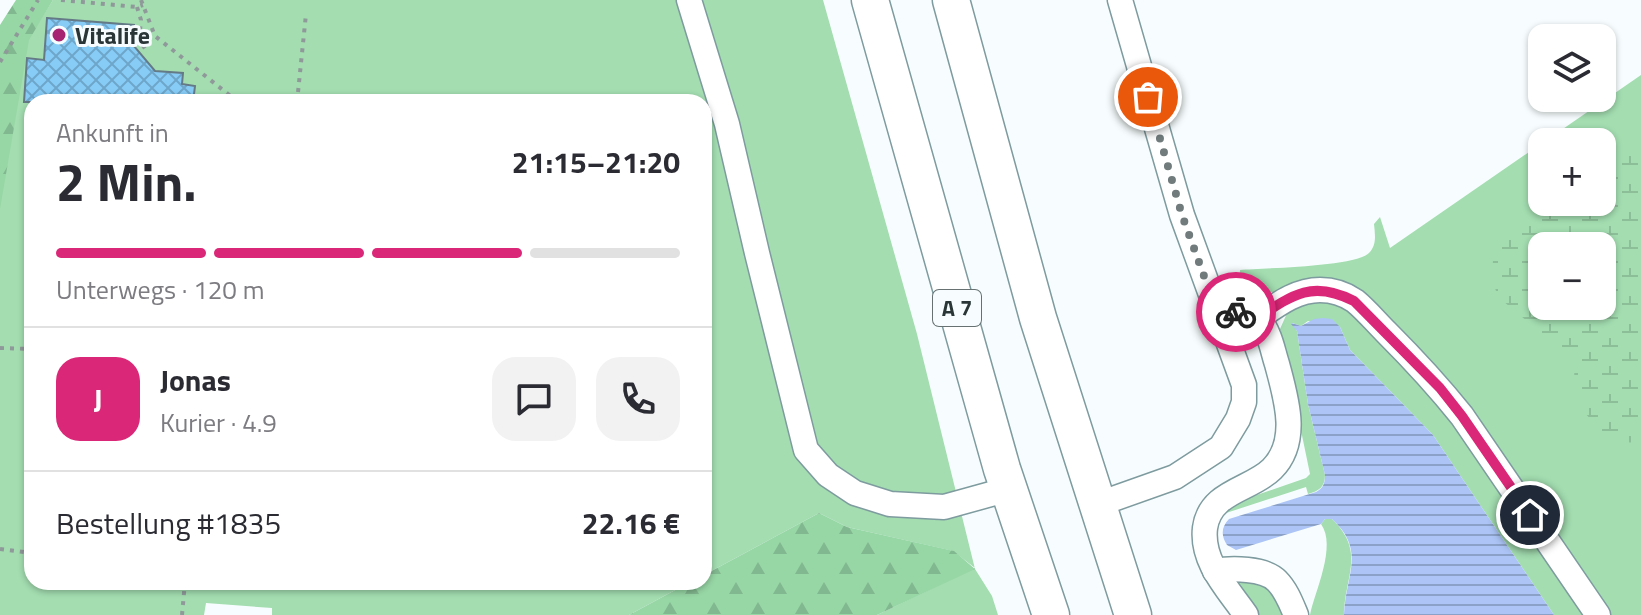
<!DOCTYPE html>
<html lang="de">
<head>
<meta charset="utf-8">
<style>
  body { margin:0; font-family:"Titillium Web",sans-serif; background:#f2f2f3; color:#2b2b33; height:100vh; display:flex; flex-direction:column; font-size:30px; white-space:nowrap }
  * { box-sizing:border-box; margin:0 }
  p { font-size:26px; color:#7c7c81 }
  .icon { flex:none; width:44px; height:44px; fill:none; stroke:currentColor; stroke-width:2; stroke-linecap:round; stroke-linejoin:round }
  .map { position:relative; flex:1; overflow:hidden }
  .sheet { position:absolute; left:24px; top:94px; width:688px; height:496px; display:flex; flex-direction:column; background:#fff; border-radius:24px; box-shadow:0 2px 6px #0004 }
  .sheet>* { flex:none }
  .tools { position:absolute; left:1528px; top:24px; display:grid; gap:16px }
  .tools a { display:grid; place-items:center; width:88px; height:88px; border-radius:16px; background:#fff; box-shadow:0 2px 6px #0004; font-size:40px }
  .pin { position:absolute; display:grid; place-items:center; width:68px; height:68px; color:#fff; margin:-34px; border:4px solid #fff; border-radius:50%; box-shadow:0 2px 8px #0007 }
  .courier { position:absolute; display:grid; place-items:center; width:80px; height:80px; margin:-40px; border:6px solid #db2777; border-radius:50%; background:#fff; color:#222; box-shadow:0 2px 10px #0007 }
  .summary em { font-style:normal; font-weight:700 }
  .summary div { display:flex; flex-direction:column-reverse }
  .summary { display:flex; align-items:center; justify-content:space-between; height:136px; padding:0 32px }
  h1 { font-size:52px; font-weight:700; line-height:60px }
  .bar { display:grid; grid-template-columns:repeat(4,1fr); gap:12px 8px; align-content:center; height:96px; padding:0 32px }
  .bar i { height:10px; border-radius:6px; background:#e1e1e2 }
  .bar .active { background:#db2777 }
  .bar p { grid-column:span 4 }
  .line { display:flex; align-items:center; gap:20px; padding:0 32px; border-top:2px solid #e1e1e2 }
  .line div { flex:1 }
  .round { display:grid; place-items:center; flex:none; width:84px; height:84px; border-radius:24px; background:#f2f2f3 }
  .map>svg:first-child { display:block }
</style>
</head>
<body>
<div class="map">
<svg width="1641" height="615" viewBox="0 0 1641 615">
  <defs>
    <pattern id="forest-firs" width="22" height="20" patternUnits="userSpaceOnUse" patternTransform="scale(2)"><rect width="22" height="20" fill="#97d6a5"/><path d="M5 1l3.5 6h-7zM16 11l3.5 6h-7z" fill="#82b88f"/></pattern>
    <pattern id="wetland-marsh" width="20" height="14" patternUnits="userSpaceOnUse" patternTransform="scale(2)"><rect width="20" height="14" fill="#a3ddb0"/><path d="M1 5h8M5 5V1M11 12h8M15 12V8" fill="none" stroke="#8cbe98"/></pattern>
    <pattern id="water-rules" width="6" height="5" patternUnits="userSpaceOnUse" patternTransform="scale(2)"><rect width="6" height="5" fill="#acc5f6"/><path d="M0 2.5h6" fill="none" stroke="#8ca1c8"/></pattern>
    <pattern id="building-cross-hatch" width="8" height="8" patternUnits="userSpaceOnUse" patternTransform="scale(2)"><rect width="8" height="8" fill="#86ccf7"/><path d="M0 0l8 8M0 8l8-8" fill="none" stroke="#6ea6c9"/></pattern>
  </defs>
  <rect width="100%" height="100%" fill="#f7fdfe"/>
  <g fill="#a3ddb0" fill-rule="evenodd">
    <path d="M53,0h770l94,334 58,235 17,27 6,19h-121l98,-47 -22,-17 -106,-24 -28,-14 -115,62v-473h-672v480h658l-61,33h-357v-7l-66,-5 -2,12h-204v-515l4,-22z"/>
    <path d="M1641,75v540h-36l-245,-319 -84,-4 -37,2 1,-24c23,-2 115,-3 129,-17 8,-8 6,-19 5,-29l6,-7 10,31 152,-105v59h60v-60h-58zM1542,246h60v60h-60z"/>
    <path d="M1317,297l31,10 87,86 153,222h-34l-121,-180 -83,-85 -10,-23 -32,-6 -7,5 -9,-3 5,8 11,73 17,71c0,12 -6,16 -17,19l-2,-7 -83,27 22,-15 61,-21 4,-4 -30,-145 8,-18z"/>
    <path d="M1325,519h7c34,33 13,57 12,96h-34c5,-24 27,-69 11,-91z"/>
    <path d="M1231,575l35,6 21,34h-31z"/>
  </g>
  <g fill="url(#forest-firs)">
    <path d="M16,0h37l-24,40 -29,169v-184z"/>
    <path d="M819,513l28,14 107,24 21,18 -98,46h-248l61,-33h14v-7z"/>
  </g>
  <path fill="url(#wetland-marsh)" fill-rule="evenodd" d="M1641,143v300l-20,-1 -16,-7 -21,-23 -9,-16 -1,-30 -28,-29 -43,-36 -7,-10 -4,-12 1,-19 15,-28 14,-14 24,-16h56v-37zM1542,246h60v60h-60z"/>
  <path fill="url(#water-rules)" d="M1323,318l9,1 8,8 10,23 83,85 121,180h-210c1,-39 23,-64 -12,-96h-7l-4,5 -85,26 -9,-5c-6,-9 -6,-18 2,-26l87,-27c7,-4 9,-8 9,-17l-17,-71 -11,-73 -6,-7 1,-1 9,3 13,-7z"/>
  <path fill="url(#building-cross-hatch)" stroke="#657a87" stroke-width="2" d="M47,18l87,7 -1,20 22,26 28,2 -1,11 13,2 -2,16h-169l3,-44 17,2z"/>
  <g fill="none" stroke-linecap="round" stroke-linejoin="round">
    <defs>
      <g id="minor">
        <path d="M689,0l38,124 30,129 49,197 22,25 27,18 35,11 54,3 65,-18"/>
        <path d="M1218,315c22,-6 41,-3 50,20 4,9 6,20 9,29 9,34 23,77 -5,105 -21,21 -62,22 -67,59 -4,34 23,61 41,87"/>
        <path d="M1258,318c19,-13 38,-28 62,-28 12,0 25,4 35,11 11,9 21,21 31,31 27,27 52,54 76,84l136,199"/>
        <path d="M1096,505l79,-28 46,-30 17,-28 6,-17v-17l-62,-170 -62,-215"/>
        <path d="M1215,571c16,-3 50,-3 62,10 9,9 14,22 19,34"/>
      </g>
      <g id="highway">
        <path d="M870,0l132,469 49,146"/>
        <path d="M951,0l87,318 95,297"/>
      </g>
    </defs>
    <use href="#minor" stroke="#7e9b9f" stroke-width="27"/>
    <use href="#highway" stroke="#7e9b9f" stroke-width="39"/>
    <g stroke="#90999a" stroke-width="4" stroke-dasharray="4 6" stroke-linecap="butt">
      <path d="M61,0l76,7 6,-2"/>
      <path d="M141,0l14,36 83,66"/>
      <path d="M137,7l4,13 -2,20 9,13"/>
      <path d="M0,62l38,-62"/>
      <path d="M297,102l9,-88"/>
      <path d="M0,348l32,1"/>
      <path d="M0,549l32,4"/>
      <path d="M182,615l3,-33"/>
    </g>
    <use href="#minor" stroke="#fff" stroke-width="24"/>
    <use href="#highway" stroke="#fff" stroke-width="36"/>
  </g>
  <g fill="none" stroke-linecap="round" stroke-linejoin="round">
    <path stroke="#717b7c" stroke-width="8" stroke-dasharray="0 14.4" d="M1148,97l34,118 36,100 18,-3"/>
    <path stroke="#db2777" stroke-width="10" d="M1236,312l11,1 11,5c35,-24 55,-38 96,-17l86,87 22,28 68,99"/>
  </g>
  <circle fill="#a62472" stroke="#f7fdfe" stroke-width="3" cx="59" cy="35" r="8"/>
  <g text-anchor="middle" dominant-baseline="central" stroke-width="6" stroke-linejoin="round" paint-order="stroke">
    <rect fill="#f7fdfe" stroke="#677172" stroke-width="2" x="933" y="290" width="48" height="36" rx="6"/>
    <g font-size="22" font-weight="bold" fill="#293536">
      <text x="957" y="308">A 7</text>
    </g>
    <g font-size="24" font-weight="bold" fill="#293536" stroke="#f7fdfe" text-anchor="start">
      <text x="75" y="35">Vitalife</text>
    </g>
  </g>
</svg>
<div class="tools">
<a><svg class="icon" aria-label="layers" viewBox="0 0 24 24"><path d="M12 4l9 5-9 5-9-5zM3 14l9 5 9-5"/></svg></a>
<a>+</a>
<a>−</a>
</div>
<div class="pin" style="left:1148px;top:97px;background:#ea580c"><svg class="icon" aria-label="bag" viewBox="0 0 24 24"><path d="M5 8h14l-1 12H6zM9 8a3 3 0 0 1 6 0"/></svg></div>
<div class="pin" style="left:1530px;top:515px;background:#1f2937"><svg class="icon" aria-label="home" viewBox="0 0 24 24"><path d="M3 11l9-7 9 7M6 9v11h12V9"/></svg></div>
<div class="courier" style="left:1236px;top:312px"><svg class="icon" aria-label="bike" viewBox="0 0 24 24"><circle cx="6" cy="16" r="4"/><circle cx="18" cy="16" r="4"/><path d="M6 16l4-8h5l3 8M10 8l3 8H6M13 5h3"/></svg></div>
<section class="sheet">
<div class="summary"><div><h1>2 Min.</h1><p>Ankunft in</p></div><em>21:15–21:20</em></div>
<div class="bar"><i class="active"></i><i class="active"></i><i class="active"></i><i></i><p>Unterwegs · 120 m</p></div>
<div class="line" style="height:144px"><b class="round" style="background:#db2777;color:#fff">J</b><div><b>Jonas</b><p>Kurier · 4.9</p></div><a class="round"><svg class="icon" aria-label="chat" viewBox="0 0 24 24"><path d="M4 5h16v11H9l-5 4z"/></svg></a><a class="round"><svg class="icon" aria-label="phone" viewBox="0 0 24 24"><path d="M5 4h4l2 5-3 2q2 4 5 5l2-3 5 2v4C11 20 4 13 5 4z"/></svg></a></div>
<div class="line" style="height:104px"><div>Bestellung #1835</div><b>22.16 €</b></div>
</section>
</div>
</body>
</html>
